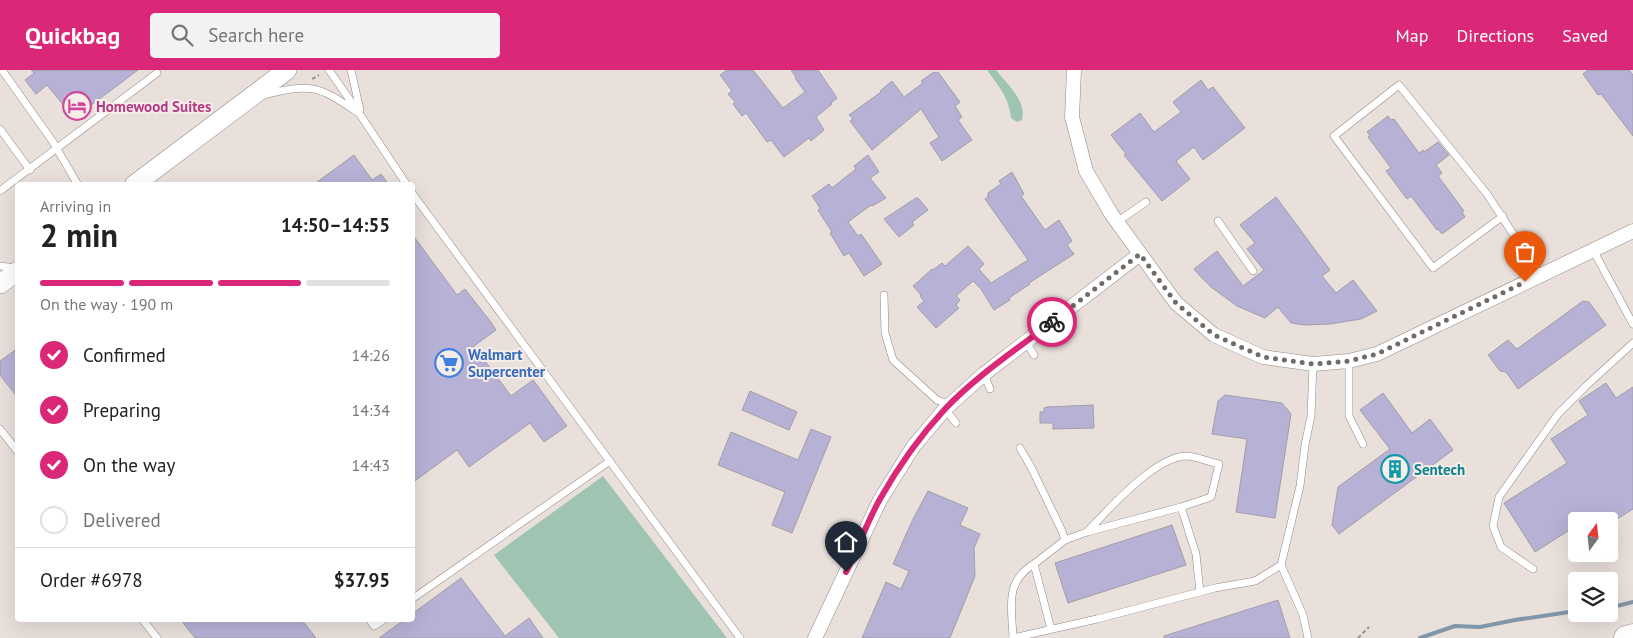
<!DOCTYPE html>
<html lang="en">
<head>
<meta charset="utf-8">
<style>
  body { margin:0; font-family:"PT Sans",sans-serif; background:#f2f2f2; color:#222; height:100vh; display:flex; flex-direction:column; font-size:19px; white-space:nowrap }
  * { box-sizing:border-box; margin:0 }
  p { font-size:16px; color:#767676 }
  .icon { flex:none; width:28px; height:28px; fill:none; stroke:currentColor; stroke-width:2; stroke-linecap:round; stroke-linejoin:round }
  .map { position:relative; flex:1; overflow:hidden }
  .panel { position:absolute; left:15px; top:112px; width:400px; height:440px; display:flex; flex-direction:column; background:#fff; border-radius:5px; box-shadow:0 5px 20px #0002 }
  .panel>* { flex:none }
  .needle { width:32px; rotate:15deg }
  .buttons { position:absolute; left:1568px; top:442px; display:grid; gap:10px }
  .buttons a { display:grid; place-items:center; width:50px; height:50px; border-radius:5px; background:#fff; box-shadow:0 5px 20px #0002; font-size:25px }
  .pin { position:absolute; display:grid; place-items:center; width:42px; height:42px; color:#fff; margin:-51px -21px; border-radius:50% 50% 50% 0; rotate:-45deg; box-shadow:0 0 5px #0007 }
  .pin .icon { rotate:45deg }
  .courier { position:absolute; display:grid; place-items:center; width:50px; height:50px; margin:-25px; border:4px solid #db2777; border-radius:50%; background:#fff; color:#222; box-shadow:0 1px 6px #0007 }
  .overview em { font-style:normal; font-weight:600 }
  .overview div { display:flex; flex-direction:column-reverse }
  .overview { display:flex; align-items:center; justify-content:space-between; height:85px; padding:0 25px }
  h1 { font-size:32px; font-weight:600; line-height:38px }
  .bar { display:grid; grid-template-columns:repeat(4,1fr); gap:8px 5px; align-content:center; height:60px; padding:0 25px }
  .bar i { height:6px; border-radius:4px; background:#e0e0e0 }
  .bar .current { background:#db2777 }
  .bar p { grid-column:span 4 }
  .line { display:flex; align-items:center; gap:12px; padding:0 25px; border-top:1px solid #e0e0e0 }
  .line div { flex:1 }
  ol { padding:0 25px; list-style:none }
  li { display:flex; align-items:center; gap:15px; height:55px }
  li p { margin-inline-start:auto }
  li .icon { padding:5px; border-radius:50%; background:#db2777; color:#fff; stroke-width:4 }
  li:last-child { color:#767676 }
  li i { width:28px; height:28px; border:2px solid #e0e0e0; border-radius:50% }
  header { display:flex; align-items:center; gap:30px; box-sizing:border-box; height:70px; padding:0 25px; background:#db2777; color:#fff }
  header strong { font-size:24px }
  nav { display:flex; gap:28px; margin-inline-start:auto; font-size:18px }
  .search { width:350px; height:45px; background:#f2f2f2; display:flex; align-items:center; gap:12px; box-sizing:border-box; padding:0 18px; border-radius:5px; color:#767676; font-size:19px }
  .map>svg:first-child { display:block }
</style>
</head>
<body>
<header>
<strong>Quickbag</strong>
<div class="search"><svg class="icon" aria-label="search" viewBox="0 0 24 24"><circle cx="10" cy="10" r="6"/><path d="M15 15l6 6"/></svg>Search here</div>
<nav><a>Map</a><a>Directions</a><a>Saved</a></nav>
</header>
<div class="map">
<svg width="1633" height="568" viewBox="0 0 1633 568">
  <rect width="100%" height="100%" fill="#e9e0dc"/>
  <g fill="#9fc4b2">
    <path d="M987,0h9c11,14 31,31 26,50l-5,2 -6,-4c-2,-21 -12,-31 -24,-48z"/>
    <path d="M603,406l124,162h-168l-65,-83z"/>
  </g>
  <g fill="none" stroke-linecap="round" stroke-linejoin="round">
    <g stroke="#8296a9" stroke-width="4">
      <path d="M1609,538l24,-6"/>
      <path d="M1420,568l35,-12 25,1 35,-7 61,-9"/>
    </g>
  </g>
  <g fill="#b7b1d5" stroke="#a09fa6">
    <path d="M31,0h107l-64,48 -27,-33 -11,9 -11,-14 9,-7z"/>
    <path d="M727,0h26l30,38 22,-16 -10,-14 1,-1 -5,-7h27l19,28 -6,5 1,1 -16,13 8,13 -13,11 -2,-3 -25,19 -13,-17 -4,2 -21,-29 -4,3 -9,-12 2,-2 -7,-8 4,-3 -12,-16z"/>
    <path d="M1588,0h41l4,5v61l-32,-42 -3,1 -15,-21z"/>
    <path d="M934,2l2,1 2,-1 22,30 -5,4 7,11 -4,3 14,20 -30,21 -12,-18 9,-6 -18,-28 -49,41 -22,-29 3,-2 -4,-4 32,-23 -1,-1 12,-10 12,16 19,-14 -2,-2z"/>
    <path d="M1201,10l7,10 5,-3 32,41 -42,32 -9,-13 -18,14 14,18 -28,22 -38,-46 2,-1 -15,-19 29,-22 14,19 27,-20 -8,-10z"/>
    <path d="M1388,46l3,4 3,-1 25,34 4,-3 1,2 14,-10 11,13 -13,10 6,8 -4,3 26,35 -2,1 3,5 -23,17 -4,-5 -1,1 -26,-34 -4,3 -21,-28 5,-3 -23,-31 2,-1 -3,-4z"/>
    <path d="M354,85l18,25 9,-6 8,11h-76z"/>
    <path d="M868,85l11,17 -9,6 16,20 -14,8 -1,-1 -23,17 10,14 3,-2 21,30 -18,12 -15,-23 -5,3 -14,-23 2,-1 -14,-22 2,-2 -8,-12 17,-12 3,4 24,-19 -2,-3z"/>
    <path d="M1012,102l12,22 -3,2 24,34 14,-10 13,21 -5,4 7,9 -45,29 1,1 -21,14 1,2 -16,10 -13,-21 -8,-8 -17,15 4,4 -4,5 3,3 -23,20 -19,-21 7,-6 -4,-5 1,-1 -8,-9 19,-17 1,1 9,-7 3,3 23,-20 16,18 -5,5 12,14 37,-23 -43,-61 3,-2v-4l13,-9 -2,-3z"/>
    <path d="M1276,127l54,73 -8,6 14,17 17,-13 24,31 -16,8 -31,5 -26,1 -13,-2 -13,-16 -13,11 -28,-12 -26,-19 -11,-11 -6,-7 23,-18 26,35 21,-16 -17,-21 8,-6 -15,-18z"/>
    <path d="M916,128h2l10,12 -16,12 2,3 -15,12 -15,-18z"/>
    <path d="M412,164l45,61 8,-6 25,32 6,9 -22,16 37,50 22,-16 34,46 -23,16 -14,-19 -61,44 -12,-17 -45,33z"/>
    <path d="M1583,231l6,1 17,23 -88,64 -12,-17 -6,-1 -12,-16 20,-15 9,9z"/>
    <path d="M18,278v50l-18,-23v-14z"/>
    <path d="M1606,313l10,15 17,-11v122l-19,12h-38v5l-41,26 -31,-49 63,-40 -16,-24 37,-24 -9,-14z"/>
    <path d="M750,321l47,21 -8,18 -47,-20z"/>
    <path d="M1383,323l29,40 18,-14 23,31 -114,84 -7,-9 6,-38 52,-38 -30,-39z"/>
    <path d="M1225,325l57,8 9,11 -16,104 -39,-6 11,-73 -35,-5 6,-33z"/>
    <path d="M1093,335l1,23 -41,1v-6h-13v-11h4v-4l3,-1z"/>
    <path d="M811,359l20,8 -39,96 -20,-8 13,-33 -67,-27 13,-33 67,28z"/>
    <path d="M928,421l40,17 -8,17 20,9 -6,14 1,28 -25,62h-88l24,-56 15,7 8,-18 -16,-7 19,-43z"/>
    <path d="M1172,455l14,40 -118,38 -13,-40z"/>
    <path d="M461,508l44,58 24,-18 14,20h-164l25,-18h8v-6z"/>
    <path d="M1278,530l12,38h-126v-2z"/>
    <path d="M181,550h121l14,18h-121z"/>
  </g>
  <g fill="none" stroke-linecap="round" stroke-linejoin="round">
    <defs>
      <g id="lane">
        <path d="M2,0l51,72 25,43"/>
        <path d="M329,0l32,46 46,69"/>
        <path d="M351,0l9,40"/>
        <path d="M263,25c48,-11 53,-11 94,17"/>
        <path d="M0,59l30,41"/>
        <path d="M0,121l157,-118"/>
        <path d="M412,123l328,445"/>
        <path d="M1503,146l-70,52 -99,-132 65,-51 88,109 53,81"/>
        <path d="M1218,151l35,50"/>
        <path d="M1117,152l29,-20"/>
        <path d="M1593,180l40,74"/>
        <path d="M0,196l15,2"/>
        <path d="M884,225l1,38 8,27 44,40 13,5"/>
        <path d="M1026,272l8,13"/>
        <path d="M1349,291v55l14,28"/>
        <path d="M984,304l6,15"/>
        <path d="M945,339l11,14"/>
        <path d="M0,359l18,23"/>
        <path d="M1020,378l12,21 30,62 3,9"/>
        <path d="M1181,437l15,47 4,38"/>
        <path d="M1533,499l-32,-22 -8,-21 6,-29 59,-83 28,-28 47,-43"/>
        <path d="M412,529l198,-138"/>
        <path d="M143,550l14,18"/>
        <path d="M370,550l4,6 9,-6"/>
        <path d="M1051,559l-17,-65 31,-24 22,-8 94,-25 30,-10 8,-33c-10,-2 -23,-8 -33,-8 -32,1 -78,54 -99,76"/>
        <path d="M1013,568l84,-19 118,-31 40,-7 26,-16"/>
        <path d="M1013,568c-1,-30 -9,-56 21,-74"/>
        <path d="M1308,568l-5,-23 -22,-50 19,-79 5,-41 6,-29 2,-52"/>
      </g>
      <g id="street">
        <path d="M1074,0l-2,47 14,54 26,44 64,88 38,32 49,22 50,7 36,-3 28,-7 256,-123"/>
        <path d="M815,568l65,-138 33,-53 32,-38 39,-35 156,-120"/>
      </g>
      <g id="secondary">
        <path d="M134,115l153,-115"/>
        <path d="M0,214l18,-13"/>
      </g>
      <path id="highway" d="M1626,568l7,-2"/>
    </defs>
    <use href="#lane" stroke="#918985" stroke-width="8"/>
    <use href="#street" stroke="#918985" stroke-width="15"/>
    <use href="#secondary" stroke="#918985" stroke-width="20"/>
    <use href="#highway" stroke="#918985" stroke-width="25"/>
    <g stroke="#958f8c" stroke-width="2" stroke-dasharray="4 2.5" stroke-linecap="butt">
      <path d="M312,9l7,-4"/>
      <path d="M1358,568l11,-11"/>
    </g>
    <use href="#lane" stroke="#fff" stroke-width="7"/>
    <use href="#street" stroke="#fff" stroke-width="14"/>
    <use href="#secondary" stroke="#fff" stroke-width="19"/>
    <use href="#highway" stroke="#fff" stroke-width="24"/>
  </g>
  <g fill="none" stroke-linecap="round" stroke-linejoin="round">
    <path stroke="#706b68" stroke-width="5" stroke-dasharray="0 9" d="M1052,252l88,-68 36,49 38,32 49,22 50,7 36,-3 28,-7 148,-72"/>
    <path stroke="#db2777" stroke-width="6" d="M846,502c12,-24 21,-50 34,-73 18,-32 40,-63 65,-90 31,-33 71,-59 107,-87"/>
  </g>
  <defs>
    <symbol id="hotel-ring" viewBox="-11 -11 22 22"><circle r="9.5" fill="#f6ede9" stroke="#d1479c" stroke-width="1.5"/><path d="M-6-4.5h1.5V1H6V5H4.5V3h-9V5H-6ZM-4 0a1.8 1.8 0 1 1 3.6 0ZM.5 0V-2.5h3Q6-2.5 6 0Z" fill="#d1479c"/></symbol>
    <symbol id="supermarket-ring" viewBox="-11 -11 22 22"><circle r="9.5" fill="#f6ede9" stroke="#3f7fe0" stroke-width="1.5"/><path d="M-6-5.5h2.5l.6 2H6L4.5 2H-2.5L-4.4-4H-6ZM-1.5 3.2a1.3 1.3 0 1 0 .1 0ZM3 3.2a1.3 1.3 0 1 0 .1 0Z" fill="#3f7fe0"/></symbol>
    <symbol id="building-ring" viewBox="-11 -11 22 22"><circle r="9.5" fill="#f6ede9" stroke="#0f9aa8" stroke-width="1.5"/><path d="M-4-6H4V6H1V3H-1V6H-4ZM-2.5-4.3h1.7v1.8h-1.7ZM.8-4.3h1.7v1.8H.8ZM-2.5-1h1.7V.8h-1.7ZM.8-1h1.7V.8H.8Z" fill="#0f9aa8"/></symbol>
  </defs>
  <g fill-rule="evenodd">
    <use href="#hotel-ring" x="61" y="20" width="32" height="32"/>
    <use href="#supermarket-ring" x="433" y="277" width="32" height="32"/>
    <use href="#building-ring" x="1379" y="383" width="32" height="32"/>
  </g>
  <g text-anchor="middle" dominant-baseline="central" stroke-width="4" stroke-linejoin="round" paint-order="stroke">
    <g font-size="15" font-weight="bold" fill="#b23c85" stroke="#f6ede9" text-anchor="start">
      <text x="96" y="36">Homewood Suites</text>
    </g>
    <g font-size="15" font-weight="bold" fill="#366cbe" stroke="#f6ede9" text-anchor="start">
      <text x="468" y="284">Walmart<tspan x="468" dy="17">Supercenter</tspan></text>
    </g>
    <g font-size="15" font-weight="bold" fill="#0d838f" stroke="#f6ede9" text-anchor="start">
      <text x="1414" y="399">Sentech</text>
    </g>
  </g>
</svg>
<div class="buttons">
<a><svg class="needle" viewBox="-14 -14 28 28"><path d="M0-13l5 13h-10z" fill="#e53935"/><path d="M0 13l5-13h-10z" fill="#767676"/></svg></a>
<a><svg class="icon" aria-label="layers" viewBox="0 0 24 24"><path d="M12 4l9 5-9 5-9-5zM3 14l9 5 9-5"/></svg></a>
</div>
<div class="pin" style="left:1525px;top:212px;background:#ea580c"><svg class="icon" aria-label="bag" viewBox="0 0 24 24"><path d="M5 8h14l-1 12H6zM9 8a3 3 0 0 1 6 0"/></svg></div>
<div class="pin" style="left:846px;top:502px;background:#1f2937"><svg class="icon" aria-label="home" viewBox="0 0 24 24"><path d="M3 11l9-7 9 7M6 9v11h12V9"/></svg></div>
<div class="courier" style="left:1052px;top:252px"><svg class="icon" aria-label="bike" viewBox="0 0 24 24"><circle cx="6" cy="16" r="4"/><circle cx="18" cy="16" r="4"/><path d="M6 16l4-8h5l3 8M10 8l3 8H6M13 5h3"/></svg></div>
<section class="panel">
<div class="overview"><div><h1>2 min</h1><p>Arriving in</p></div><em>14:50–14:55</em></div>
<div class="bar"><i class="current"></i><i class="current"></i><i class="current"></i><i></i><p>On the way · 190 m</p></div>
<ol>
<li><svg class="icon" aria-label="check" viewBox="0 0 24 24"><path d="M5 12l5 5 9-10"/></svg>Confirmed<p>14:26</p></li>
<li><svg class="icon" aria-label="check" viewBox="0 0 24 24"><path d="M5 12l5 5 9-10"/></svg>Preparing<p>14:34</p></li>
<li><svg class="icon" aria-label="check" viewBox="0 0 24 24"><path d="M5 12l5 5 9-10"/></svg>On the way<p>14:43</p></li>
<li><i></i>Delivered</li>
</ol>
<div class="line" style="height:65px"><div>Order #6978</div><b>$37.95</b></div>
</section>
</div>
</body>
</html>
